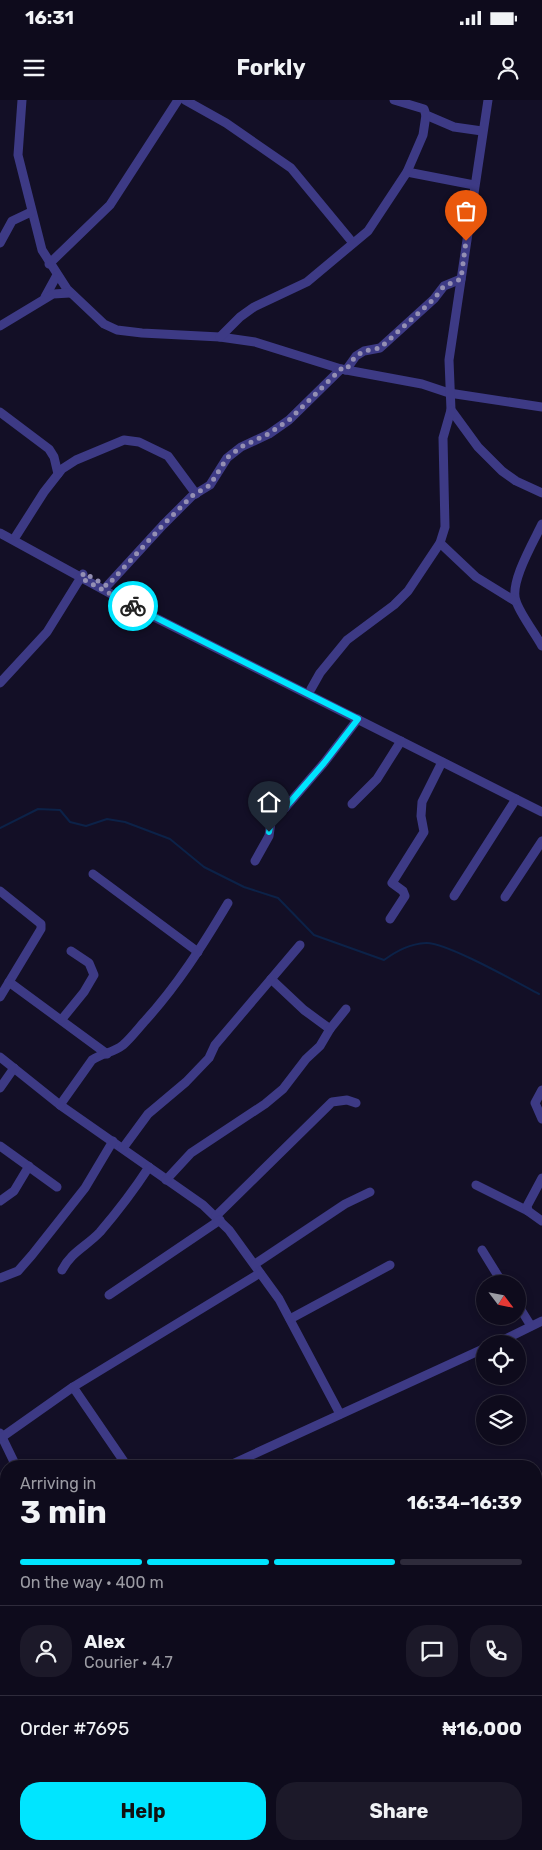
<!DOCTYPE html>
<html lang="en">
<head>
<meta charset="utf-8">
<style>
  body { margin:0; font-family:Rubik,sans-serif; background:#1c1929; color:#f1f3f6; height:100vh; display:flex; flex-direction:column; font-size:19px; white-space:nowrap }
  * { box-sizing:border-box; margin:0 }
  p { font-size:16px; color:#9b9ba3 }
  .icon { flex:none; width:28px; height:28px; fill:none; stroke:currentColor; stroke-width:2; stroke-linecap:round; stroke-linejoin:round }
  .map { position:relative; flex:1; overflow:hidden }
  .details { position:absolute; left:0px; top:1360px; width:542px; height:390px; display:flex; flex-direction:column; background:#0e0b1c; border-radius:20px 20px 0 0; box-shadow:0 2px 8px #0003,0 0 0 1px #2e2b3b }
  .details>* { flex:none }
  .needle { width:32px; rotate:122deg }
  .fabs { position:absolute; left:476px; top:1175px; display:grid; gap:10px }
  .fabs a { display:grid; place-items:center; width:50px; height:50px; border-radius:50%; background:#0e0b1c; box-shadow:0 2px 8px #0003,0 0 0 1px #2e2b3b; font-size:25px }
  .pin { position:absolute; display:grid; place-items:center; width:42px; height:42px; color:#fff; margin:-51px -21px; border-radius:50% 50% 50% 0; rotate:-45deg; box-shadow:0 0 5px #0007 }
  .pin .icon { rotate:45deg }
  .courier { position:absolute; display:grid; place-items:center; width:50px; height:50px; margin:-25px; border:4px solid #00e5ff; border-radius:50%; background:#fff; color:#222; box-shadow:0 1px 6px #0007 }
  .summary em { font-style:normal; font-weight:700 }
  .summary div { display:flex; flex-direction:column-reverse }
  .summary { display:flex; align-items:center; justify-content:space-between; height:85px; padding:0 20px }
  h1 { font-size:32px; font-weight:700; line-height:38px }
  .bar { display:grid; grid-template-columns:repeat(4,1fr); gap:8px 5px; align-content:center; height:60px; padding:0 20px }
  .bar i { height:6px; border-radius:4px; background:#2e2b3b }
  .bar .selected { background:#00e5ff }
  .bar p { grid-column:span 4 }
  .line { display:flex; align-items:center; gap:12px; padding:0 20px; border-top:1px solid #2e2b3b }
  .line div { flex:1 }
  .round { display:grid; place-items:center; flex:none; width:52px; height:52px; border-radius:20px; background:#1c1929 }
  .button { display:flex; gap:10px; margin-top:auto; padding:10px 20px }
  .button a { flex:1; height:58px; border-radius:20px; background:#00e5ff; color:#111; font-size:20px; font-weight:700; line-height:58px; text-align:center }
  .button a+a { background:#1c1929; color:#f1f3f6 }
  .status { display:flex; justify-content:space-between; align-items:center; height:35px; padding:0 25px; background:#0e0b1c; direction:ltr }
  .status svg { height:14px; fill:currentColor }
  header { display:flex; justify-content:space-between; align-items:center; height:65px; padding:0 20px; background:#0e0b1c; font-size:22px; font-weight:700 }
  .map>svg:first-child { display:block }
</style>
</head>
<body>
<div class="status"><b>16:31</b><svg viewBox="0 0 49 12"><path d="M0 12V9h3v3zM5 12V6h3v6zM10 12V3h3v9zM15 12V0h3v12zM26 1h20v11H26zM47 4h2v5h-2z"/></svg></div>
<header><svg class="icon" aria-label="menu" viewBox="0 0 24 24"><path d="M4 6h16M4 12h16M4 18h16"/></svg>Forkly<svg class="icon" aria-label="person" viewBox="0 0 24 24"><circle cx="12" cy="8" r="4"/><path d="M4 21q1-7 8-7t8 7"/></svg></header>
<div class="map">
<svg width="542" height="1750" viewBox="0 0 542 1750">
  <rect width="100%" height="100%" fill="#130f26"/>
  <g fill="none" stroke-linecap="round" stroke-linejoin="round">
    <path stroke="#0c2248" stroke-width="2" d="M0,728l38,-19 22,1 10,12 16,4 21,-7 18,3 45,17 34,28 40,20 34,11 36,37 70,25c14,-10 26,-16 42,-17 20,-1 92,40 113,51"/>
    <g stroke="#3d3a85" stroke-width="9">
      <path d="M22,0l-4,55 24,95 25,39 37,35 13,6 25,3 78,4 35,5 86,27 81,15 27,9 93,14"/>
      <path d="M185,0l41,23 65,45 62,75"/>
      <path d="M394,0l30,9 2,6 28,12 28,4"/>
      <path d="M488,0l-39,260 2,50 27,37 24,24 14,10 26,12"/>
      <path d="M407,72l67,13"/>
      <path d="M0,143l12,-22 19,-9"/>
      <path d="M49,164l61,-59 68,-105"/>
      <path d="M45,197l12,-22"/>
      <path d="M0,226l53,-32 17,-1"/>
      <path d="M220,237l20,-20 14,-10 53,-25 61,-51 39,-59 16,-37 3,-20"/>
      <path d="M346,270l10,-14 8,-5 16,-3 54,-49 10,-13 17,-7"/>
      <path d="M0,312l49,37 5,8 4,17"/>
      <path d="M542,424c-8,17 -33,59 -26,77 4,13 19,32 26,45"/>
      <path d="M0,433l146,80 396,199"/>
      <path d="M16,436l28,-44 18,-23 14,-9 48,-20 15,2 29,14 28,38"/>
      <path d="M440,443l36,34 39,24"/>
      <path d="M107,486l56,-61 29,-29 18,-11 17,-27 14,-11 28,-13 20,-14 52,-51"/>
      <path d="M0,583l47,-51 36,-58"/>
      <path d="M311,589l9,-16 27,-33 47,-35 14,-14 32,-48 5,-16 -2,-89 8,-28"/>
      <path d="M352,704l25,-25 24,-38"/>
      <path d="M255,761l14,-25 2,-14 4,-7 10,-7 39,-45 34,-44"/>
      <path d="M93,774l105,78"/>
      <path d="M0,791l41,33v5l-41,68"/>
      <path d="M454,796l62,-97"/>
      <path d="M505,797l37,-56"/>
      <path d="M390,819l15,-23 -2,-5 -11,-8 32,-51 -3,-16 1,-14 20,-40"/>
      <path d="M271,879l33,31 26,19"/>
      <path d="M9,882l98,72"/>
      <path d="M62,919l22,-27 10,-17 -5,-12 -18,-12"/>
      <path d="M0,957l60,48 143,100 26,25 50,69 61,115"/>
      <path d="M0,988l14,-20"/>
      <path d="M542,990l-7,13 7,16"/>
      <path d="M60,1005l32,-45c10,-7 21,-7 31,-15 7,-6 14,-15 21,-23 33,-36 59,-77 84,-119"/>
      <path d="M0,1046l57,41"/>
      <path d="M123,1048l25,-34 38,-32 23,-24 6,-13 85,-100"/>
      <path d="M166,1080l25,-27 74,-49 18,-15 23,-30 14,-13 10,-17 16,-20"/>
      <path d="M476,1085l52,26 14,10"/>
      <path d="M0,1101l14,-10 15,-25"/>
      <path d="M528,1111l-1,-5 15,-28"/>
      <path d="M216,1116l116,-114 15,-2 9,3"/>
      <path d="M482,1150l21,34"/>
      <path d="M255,1164l90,-60 25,-12"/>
      <path d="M62,1170c9,-18 25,-24 38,-38 18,-21 34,-42 49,-65"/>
      <path d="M0,1178l18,-7 14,-16 53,-67 28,-47"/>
      <path d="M109,1195l111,-75"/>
      <path d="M518,1205l13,21"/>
      <path d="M290,1219l100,-54"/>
      <path d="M495,1244l47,-23"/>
      <path d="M73,1287l54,79"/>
      <path d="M0,1333l16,33"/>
      <path d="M2,1337l71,-50 187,-114"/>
      <path d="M228,1366l257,-118"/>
      <path d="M0,1499l6,-4"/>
      <path d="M536,1678l6,-2"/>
      <path d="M0,1698l6,-3"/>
      <path d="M254,1744l4,6"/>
      <path d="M420,1744l6,6"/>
      <path d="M120,1750l12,-6"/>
      <path d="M397,1750l8,-6"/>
    </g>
  </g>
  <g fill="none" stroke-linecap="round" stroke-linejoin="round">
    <path stroke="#948fb3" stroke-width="5" stroke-dasharray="0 9" d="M133,506l-52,-28 3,-5 23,13 56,-61 29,-29 18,-11 17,-27 14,-11 27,-13 21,-14 52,-51 5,1 9,-13 9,-6 16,-3 54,-49 10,-13 17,-7 5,-38"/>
    <path stroke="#00e5ff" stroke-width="6" d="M133,506l225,113 -34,44 -39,45 -10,7 -4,7 -2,10"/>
  </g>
</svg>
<div class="fabs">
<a><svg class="needle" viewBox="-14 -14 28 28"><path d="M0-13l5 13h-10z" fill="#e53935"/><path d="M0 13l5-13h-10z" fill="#9b9ba3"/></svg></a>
<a><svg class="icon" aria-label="locate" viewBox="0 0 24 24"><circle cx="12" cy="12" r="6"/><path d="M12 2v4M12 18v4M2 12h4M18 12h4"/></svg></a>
<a><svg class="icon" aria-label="layers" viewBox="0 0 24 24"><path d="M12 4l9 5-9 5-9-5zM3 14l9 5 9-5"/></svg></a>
</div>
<div class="pin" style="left:466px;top:141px;background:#ea580c"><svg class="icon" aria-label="bag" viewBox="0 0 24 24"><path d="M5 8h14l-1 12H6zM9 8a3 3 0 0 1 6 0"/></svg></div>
<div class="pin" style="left:269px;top:732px;background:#1f2937"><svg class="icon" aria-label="home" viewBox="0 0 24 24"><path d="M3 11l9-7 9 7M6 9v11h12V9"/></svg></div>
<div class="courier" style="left:133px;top:506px"><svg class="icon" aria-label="bike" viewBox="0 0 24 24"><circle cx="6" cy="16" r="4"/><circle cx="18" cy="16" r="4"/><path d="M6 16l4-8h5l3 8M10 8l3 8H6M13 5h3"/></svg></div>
<section class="details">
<div class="summary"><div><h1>3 min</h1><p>Arriving in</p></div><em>16:34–16:39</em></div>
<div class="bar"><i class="selected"></i><i class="selected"></i><i class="selected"></i><i></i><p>On the way · 400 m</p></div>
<div class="line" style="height:90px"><a class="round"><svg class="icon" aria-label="person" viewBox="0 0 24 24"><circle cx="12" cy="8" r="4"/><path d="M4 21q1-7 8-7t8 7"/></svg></a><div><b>Alex</b><p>Courier · 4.7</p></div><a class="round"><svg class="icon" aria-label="chat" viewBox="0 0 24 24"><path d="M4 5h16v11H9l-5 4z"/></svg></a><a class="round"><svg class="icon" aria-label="phone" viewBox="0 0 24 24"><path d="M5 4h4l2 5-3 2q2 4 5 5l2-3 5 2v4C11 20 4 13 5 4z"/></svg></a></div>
<div class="line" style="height:65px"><div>Order #7695</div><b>₦16,000</b></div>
<div class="button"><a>Help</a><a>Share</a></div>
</section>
</div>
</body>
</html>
